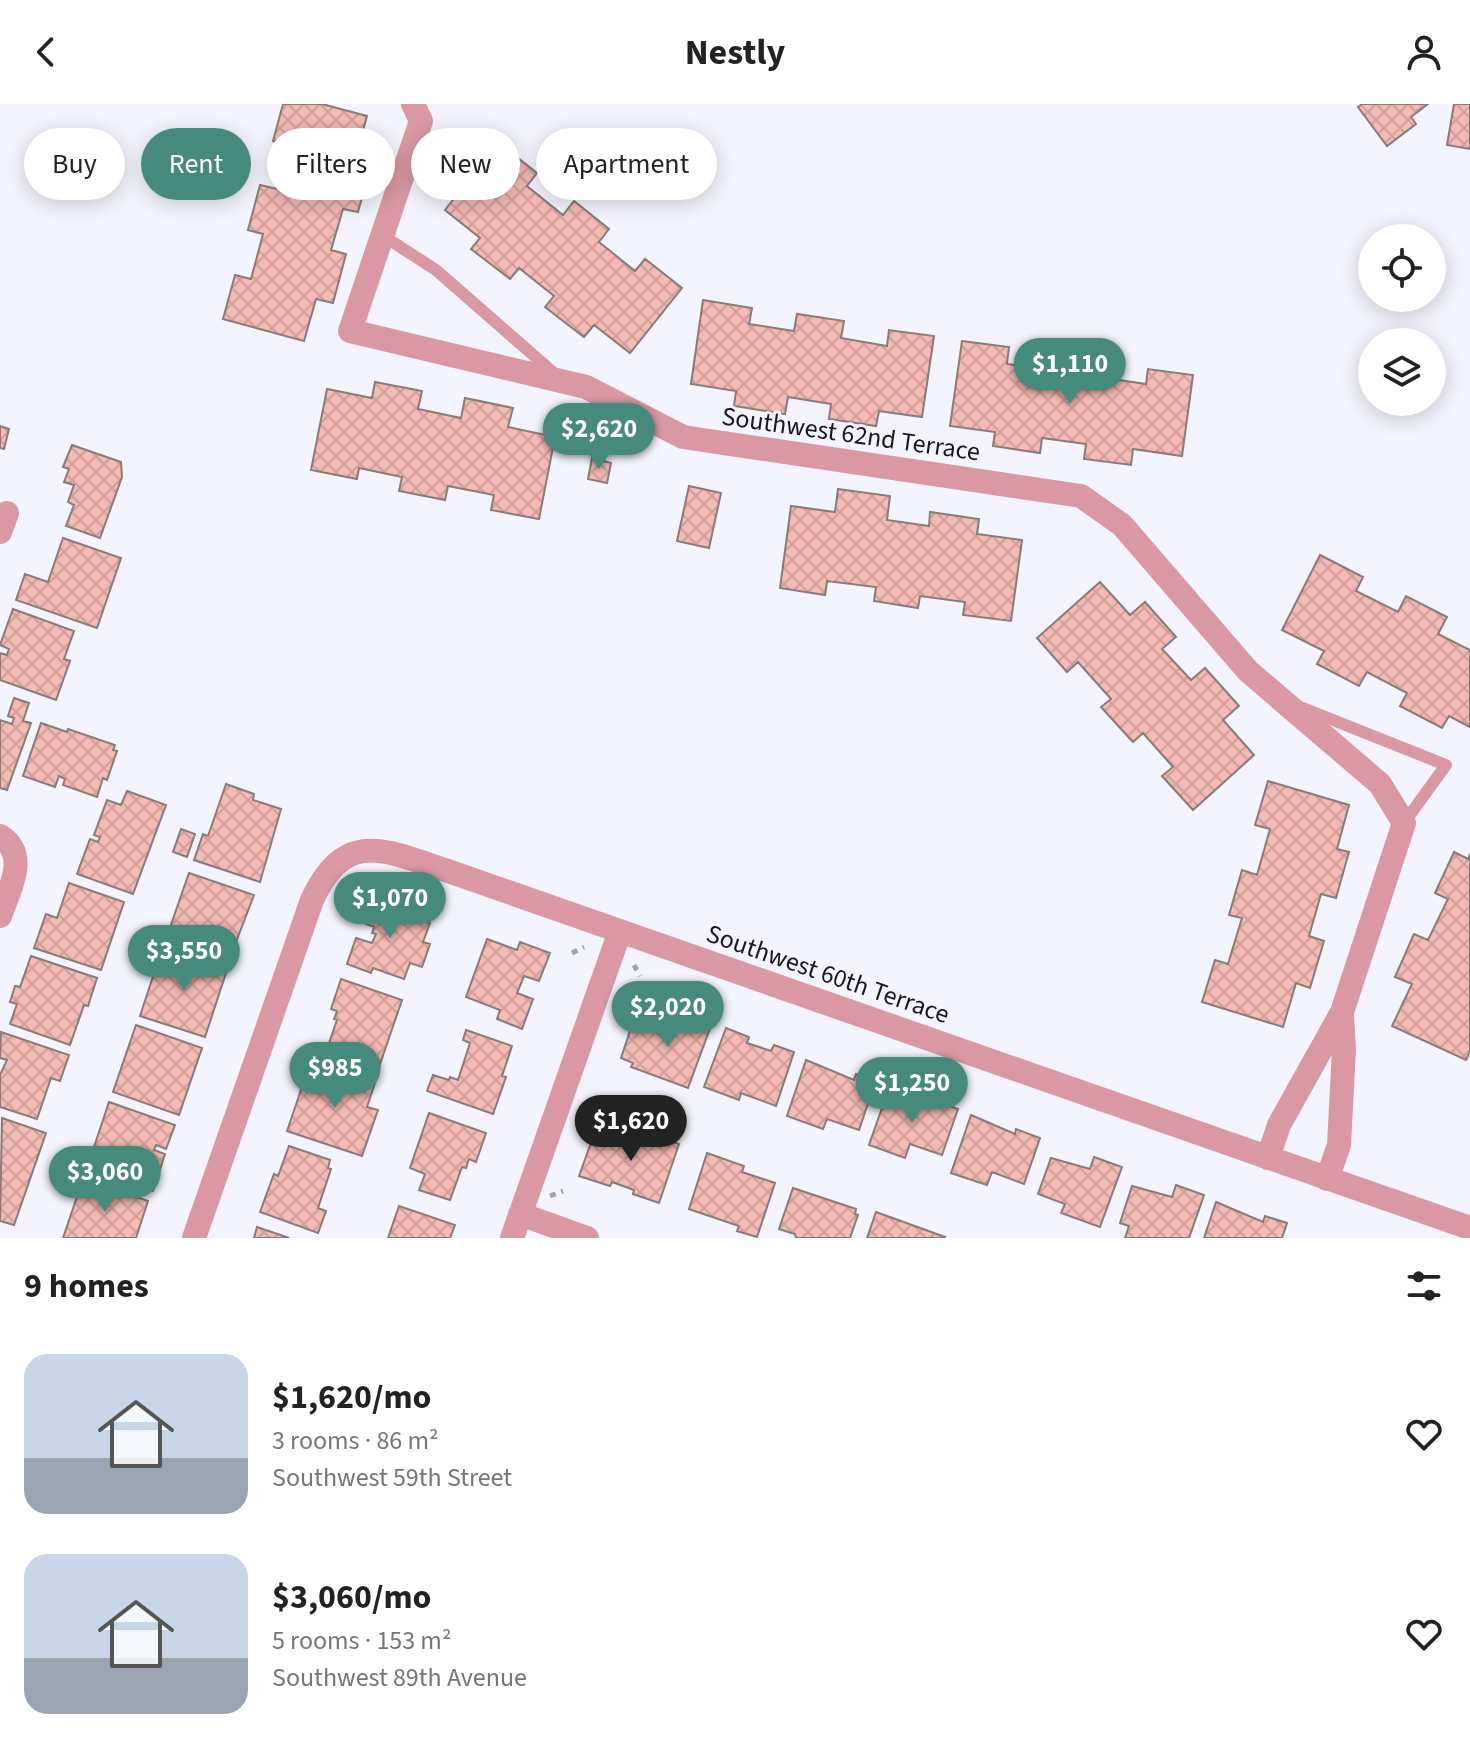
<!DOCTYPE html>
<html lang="en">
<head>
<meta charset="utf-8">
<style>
	body { margin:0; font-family:"Source Sans 3",sans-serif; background:#f2f2f2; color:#222; height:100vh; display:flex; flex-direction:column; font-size:30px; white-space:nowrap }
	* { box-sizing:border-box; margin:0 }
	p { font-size:26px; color:#767676 }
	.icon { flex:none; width:44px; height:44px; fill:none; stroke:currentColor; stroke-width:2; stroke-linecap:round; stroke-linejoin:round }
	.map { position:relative; height:1134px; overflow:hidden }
	.panel { display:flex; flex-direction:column; background:#fff; flex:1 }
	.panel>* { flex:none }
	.top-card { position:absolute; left:24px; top:24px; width:800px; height:72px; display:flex; gap:16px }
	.tools { position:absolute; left:1358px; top:120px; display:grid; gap:16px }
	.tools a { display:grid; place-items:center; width:88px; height:88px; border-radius:50%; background:#fff; box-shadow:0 4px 20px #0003; font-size:40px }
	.price { position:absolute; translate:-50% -68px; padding:0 18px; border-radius:28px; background:#468a7d; color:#fff; font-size:26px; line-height:52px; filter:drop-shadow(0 2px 4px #0008) }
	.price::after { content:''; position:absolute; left:50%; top:48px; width:24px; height:18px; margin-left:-12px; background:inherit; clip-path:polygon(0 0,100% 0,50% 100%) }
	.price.current { background:#222; color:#fff }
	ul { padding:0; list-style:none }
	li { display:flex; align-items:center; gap:24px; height:200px; padding:0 24px }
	li span { display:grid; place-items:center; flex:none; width:224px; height:160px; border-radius:24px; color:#555 }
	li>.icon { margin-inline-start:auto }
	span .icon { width:96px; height:96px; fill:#fffc; stroke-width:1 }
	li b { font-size:34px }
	h2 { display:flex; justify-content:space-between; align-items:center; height:96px; padding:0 24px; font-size:34px }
	.pill { padding:0 28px; border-radius:36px; background:#fff; box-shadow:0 4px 20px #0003; font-size:28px; line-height:72px }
	.pill.current { background:#468a7d; color:#fff }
	header { display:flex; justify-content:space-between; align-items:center; height:104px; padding:0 24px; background:#fff; font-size:36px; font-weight:700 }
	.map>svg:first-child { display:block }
</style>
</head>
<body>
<header><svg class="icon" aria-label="back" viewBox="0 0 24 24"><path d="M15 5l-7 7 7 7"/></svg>Nestly<svg class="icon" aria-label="person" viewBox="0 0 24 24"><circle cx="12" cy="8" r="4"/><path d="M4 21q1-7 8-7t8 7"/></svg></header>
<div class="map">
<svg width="1470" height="1134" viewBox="0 0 1470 1134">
	<defs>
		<pattern id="building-cross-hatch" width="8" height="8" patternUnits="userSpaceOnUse" patternTransform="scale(2)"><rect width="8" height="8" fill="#f5bab4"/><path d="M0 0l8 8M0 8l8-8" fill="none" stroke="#d19f9a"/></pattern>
	</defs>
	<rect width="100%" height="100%" fill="#f3f4fd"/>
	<path fill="url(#building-cross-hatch)" stroke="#887b7a" stroke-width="2" d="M283,0H322L367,12L355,56L371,61L358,108L343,105L331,146L346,150L333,199L316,195L304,237L223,215L235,171L251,175L263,130L248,126L260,81L277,85L289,41L273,37Z
		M1362,0H1428L1411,13L1416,20L1387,42L1358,3Z
		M1454,0H1470V45L1447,41Z
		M498,38L537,69L527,82L563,111L574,97L609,125L599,138L635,167L645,155L682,184L630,249L594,221L584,233L545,203L554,192L519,164L510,175L471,145L480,134L445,106Z
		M703,196L752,204L749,220L794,227L797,210L844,217L841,234L887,242L889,226L934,232L922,313L879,307L876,322L829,315L831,300L788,293L785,310L734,302L736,287L691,280Z
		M962,237L1009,243L1007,260L1053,266L1055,252L1101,258L1099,273L1146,280L1148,265L1193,271L1182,352L1133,345L1131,361L1084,355L1086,340L1042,334L1040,349L993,342L995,328L950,322Z
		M375,278L422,287L418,305L461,314L465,294L513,304L508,323L555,333L539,415L491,406L494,391L448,382L445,396L399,387L402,373L359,364L357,375L311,366L327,285L372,294Z
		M0,322L9,325L4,345L0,344Z
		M72,341L121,358L122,373L100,434L66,422L74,401L68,398L74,381L64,378L69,365L63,363Z
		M592,354L611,359L607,379L588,375Z
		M689,382L721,389L709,444L677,437Z
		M838,385L890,392L887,416L929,422L930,408L979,415L977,430L1022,436L1011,517L963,511L965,498L920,492L918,504L874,497L876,483L827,477L825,491L780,484L791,402L835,408Z
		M63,434L121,454L97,524L16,496L25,470L48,478Z
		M1320,451L1363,473L1356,487L1398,508L1406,492L1447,513L1438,530L1470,546V623L1449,612L1442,624L1400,602L1407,589L1367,568L1359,582L1317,560L1324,547L1282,526Z
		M1100,478L1130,511L1145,498L1176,533L1162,545L1191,576L1205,564L1239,602L1223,616L1254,651L1193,706L1162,672L1173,663L1143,629L1133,638L1101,603L1111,595L1078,558L1067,568L1037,534Z
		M13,505L74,527L64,555L70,557L56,596L0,576V549L7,551L9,545L0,541Z
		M14,594L29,599L23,617L31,619L7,686L0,684V616L12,620L14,614L8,612Z
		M41,619L67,628L68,625L115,641L113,646L117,647L107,676L103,674L97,693L63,681L65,675L59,672L55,683L23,672Z
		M1268,677L1349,701L1337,745L1349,748L1336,794L1321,790L1309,832L1324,837L1310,884L1296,879L1283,923L1202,898L1215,856L1228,860L1242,814L1229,811L1242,766L1257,771L1270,725L1255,721Z
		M226,680L254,690L253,696L281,705L260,778L194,756L203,730L208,732Z
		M127,687L166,701L133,790L77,770L90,735L98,738L100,733L94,731L107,696L121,701Z
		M181,725L195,730L187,753L173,748Z
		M1454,748L1468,755L1470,750V948L1466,956L1392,922L1412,880L1395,873L1414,830L1428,836L1448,795L1435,789Z
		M189,769L254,791L229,856L166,835Z
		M69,779L124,798L101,866L34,844L46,810L57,814Z
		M372,788L398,798L395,806L430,819L423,838L430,840L422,863L410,859L404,875L373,864L371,869L347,860L356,834L372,839L376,830L372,829L374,823L361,818Z
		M487,835L517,846L520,838L550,849L539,877L524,872L517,889L533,895L522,925L497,915L500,906L466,893Z
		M162,845L227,866L205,933L140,912Z
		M31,852L97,874L88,902L84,901L70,941L10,920L17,900L10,898L15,882L20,883Z
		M341,875L402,896L378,966L326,948L337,916L334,915L337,907L331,905Z
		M682,909L712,919L688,984L631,963L633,959L621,954L633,918L675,930Z
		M136,921L202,944L179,1011L113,988Z
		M726,924L749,933L747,939L771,947L774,941L794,948L776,1002L741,989L739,996L704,983Z
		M466,926L512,942L502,972L506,973L493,1010L427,987L433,971L449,976L450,973L458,976L470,939L463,936Z
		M1,928L69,951L60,977L51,974L37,1015L0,1003V971L7,956L0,954Z
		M806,956L854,976L856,970L876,976L859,1026L827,1015L823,1025L787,1012Z
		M316,959L375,979L367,1003L378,1006L362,1052L287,1027L304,977L309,979Z
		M889,984L935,1004L937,998L958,1005L942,1051L910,1040L905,1054L869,1041Z
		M109,998L175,1021L166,1045L156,1041L154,1046L165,1050L153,1087L87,1064Z
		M429,1009L486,1029L476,1058L469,1055L466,1064L462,1063L450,1096L419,1086L425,1070L410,1064Z
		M971,1011L1015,1030L1016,1025L1040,1034L1024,1080L992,1068L987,1081L951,1069Z
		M2,1014L46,1029L14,1121L0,1117Z
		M596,1025L639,1040L643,1028L679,1040L659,1099L633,1090L634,1086L612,1078L610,1082L579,1072Z
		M289,1042L330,1056L328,1064L331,1065L318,1104L326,1107L318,1129L260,1108L274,1070L278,1072Z
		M707,1049L744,1062L742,1068L775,1079L757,1133L737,1127L739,1122L689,1105Z
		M1094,1053L1122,1063L1100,1123L1061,1109L1065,1100L1038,1090L1051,1054L1090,1065Z
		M83,1075L148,1097L136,1134H63Z
		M1176,1081L1204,1091L1189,1134H1125L1129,1122L1120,1119L1132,1082L1172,1093Z
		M793,1084L856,1105L855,1110L858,1111L850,1134H796L795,1130L779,1125Z
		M1216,1098L1263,1118L1265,1112L1287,1119L1282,1134H1204Z
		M399,1102L455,1121L450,1134H388Z
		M876,1108L945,1133L944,1134H867Z
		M257,1123L289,1134H254Z"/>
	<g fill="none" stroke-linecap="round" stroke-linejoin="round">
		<path stroke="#a2a3aa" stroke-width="5" stroke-dasharray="6 6" stroke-linecap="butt" d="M572,849L584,843
			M634,861L640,872
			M550,1092L563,1087"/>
		<path stroke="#d998a3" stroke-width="12" d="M382,131L436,166L555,270
			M1303,604L1446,661L1404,719"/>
		<path stroke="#d998a3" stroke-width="24" d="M413,0L421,17L350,227L586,283L683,333L1081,392L1122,421L1248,567L1380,680L1404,719L1342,908L1279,1021L1268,1054
			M0,428L7,409
			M0,732C30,751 9,786 0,812
			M1327,1075L1339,1041L1344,945L1342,911
			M520,1110L587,1134
			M194,1134L312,796C346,723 386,747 448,767L1470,1124
			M512,1134L620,827"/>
	</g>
	<g text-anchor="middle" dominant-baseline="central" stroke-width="6" stroke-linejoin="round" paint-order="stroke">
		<g font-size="26" fill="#18181c" stroke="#f3f4fd">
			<text transform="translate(851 330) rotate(8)">Southwest 62nd Terrace</text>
			<text transform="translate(828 870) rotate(19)">Southwest 60th Terrace</text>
		</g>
	</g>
</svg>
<div class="tools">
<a><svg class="icon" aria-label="locate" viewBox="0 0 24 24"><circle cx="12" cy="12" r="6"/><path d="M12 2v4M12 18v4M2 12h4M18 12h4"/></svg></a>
<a><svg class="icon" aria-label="layers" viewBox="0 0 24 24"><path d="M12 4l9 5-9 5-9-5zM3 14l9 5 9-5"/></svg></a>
</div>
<b class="price" style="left:1070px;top:302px">$1,110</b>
<b class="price" style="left:599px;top:367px">$2,620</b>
<b class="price" style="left:390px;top:836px">$1,070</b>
<b class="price" style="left:184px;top:889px">$3,550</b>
<b class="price" style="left:668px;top:945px">$2,020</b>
<b class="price" style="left:335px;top:1006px">$985</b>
<b class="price" style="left:912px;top:1021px">$1,250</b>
<b class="price current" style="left:631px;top:1059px">$1,620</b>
<b class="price" style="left:105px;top:1110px">$3,060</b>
<div class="top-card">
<a class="pill">Buy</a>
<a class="pill current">Rent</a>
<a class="pill">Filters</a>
<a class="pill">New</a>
<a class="pill">Apartment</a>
</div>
</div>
<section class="panel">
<h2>9 homes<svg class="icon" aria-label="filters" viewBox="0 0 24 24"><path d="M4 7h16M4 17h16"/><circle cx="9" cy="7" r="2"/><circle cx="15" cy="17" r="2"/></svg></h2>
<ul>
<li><span style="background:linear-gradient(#c9d6e8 65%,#9aa5b1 0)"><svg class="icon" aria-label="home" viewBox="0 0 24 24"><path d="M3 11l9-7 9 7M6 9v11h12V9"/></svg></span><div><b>$1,620/mo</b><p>3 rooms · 86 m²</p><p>Southwest 59th Street</p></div><svg class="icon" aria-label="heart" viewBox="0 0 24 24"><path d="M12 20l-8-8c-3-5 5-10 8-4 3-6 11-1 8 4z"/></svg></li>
<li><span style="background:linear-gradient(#c9d6e8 65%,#9aa5b1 0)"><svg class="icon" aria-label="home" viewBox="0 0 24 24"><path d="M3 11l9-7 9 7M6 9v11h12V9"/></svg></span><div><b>$3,060/mo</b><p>5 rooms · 153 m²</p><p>Southwest 89th Avenue</p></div><svg class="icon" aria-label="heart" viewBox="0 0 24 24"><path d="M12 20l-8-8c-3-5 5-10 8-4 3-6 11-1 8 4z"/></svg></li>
</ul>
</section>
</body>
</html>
